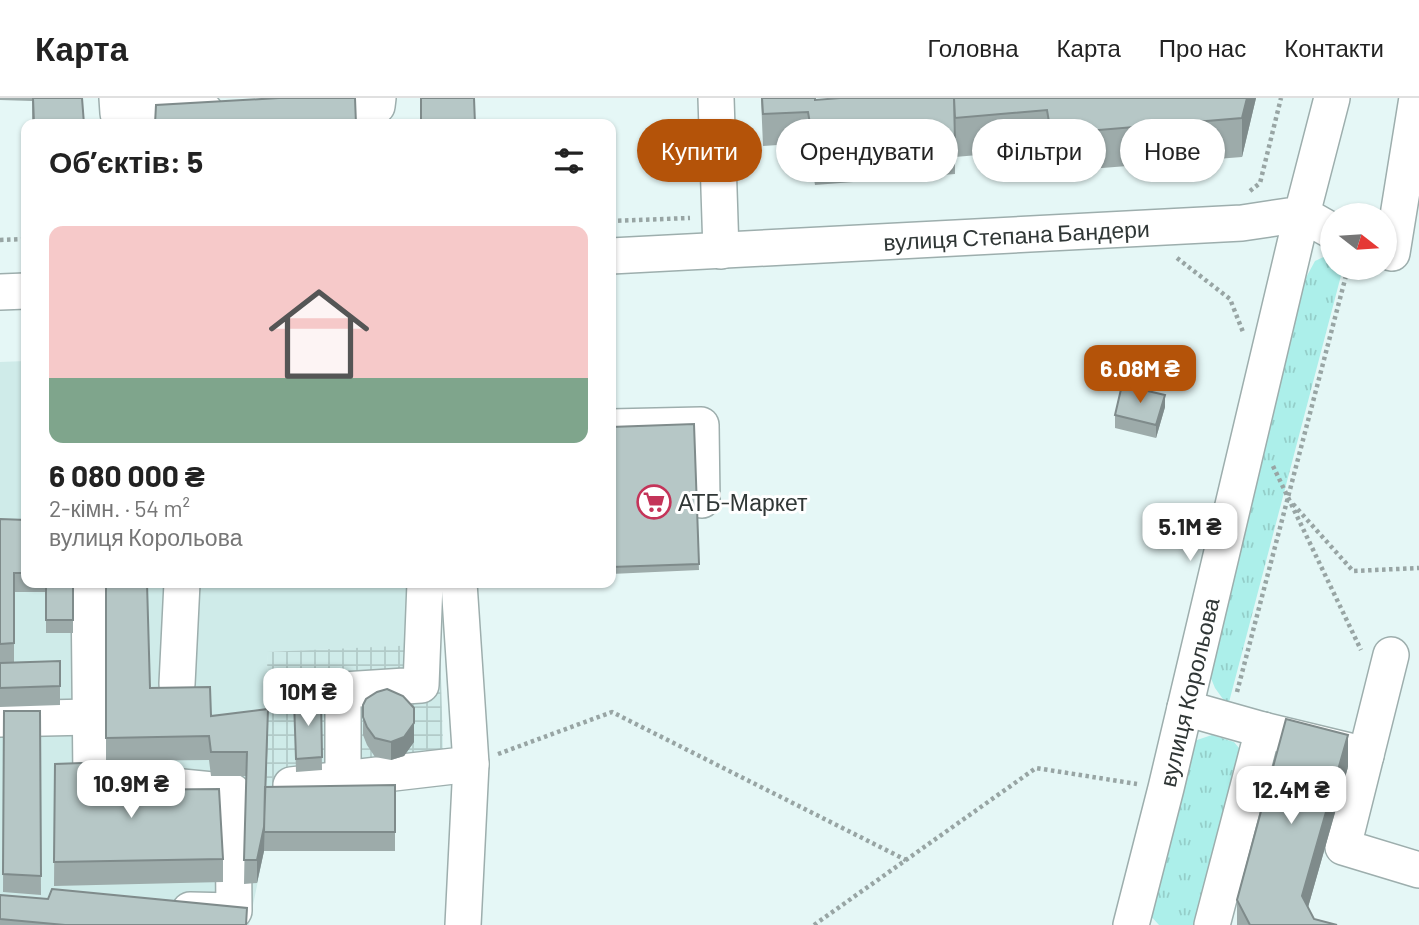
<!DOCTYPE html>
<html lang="uk">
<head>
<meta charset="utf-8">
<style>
	body { margin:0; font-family:Barlow,sans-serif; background:#f2f2f2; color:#222; height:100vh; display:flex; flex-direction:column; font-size:26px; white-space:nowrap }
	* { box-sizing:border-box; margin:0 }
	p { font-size:23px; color:#767676 }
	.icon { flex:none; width:38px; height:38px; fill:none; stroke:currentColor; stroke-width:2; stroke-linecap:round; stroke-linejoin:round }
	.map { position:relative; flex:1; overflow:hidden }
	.sheet { position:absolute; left:21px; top:21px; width:595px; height:469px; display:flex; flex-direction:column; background:#fff; border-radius:14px; box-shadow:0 2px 5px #0004 }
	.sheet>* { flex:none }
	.hud { position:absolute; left:637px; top:21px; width:665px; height:63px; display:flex; gap:14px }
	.needle { width:46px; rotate:107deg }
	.buttons { position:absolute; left:1320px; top:105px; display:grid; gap:14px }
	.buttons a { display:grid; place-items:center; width:77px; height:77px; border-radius:50%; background:#fff; box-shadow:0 2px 5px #0004; font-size:35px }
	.price { position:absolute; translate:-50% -60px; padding:0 16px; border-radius:14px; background:#fff; color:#222; font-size:23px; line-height:46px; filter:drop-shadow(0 2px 4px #0008) }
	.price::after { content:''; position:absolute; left:50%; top:42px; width:21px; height:16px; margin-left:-10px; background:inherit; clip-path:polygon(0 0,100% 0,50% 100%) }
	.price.active { background:#b45309; color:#fff }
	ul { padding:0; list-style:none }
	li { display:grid; align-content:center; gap:14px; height:371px; padding:0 28px }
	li+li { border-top:2px solid #e0e0e0 }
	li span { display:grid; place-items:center; height:217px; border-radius:14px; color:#555 }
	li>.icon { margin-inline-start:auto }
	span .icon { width:126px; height:126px; fill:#fffc; stroke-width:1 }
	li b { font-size:30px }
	h2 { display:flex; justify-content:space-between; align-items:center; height:84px; padding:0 28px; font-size:30px }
	.pill { padding:0 24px; border-radius:32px; background:#fff; box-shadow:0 2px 5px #0004; font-size:24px; line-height:63px }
	.pill.active { background:#b45309; color:#fff }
	header { display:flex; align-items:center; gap:42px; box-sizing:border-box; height:98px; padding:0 35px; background:#fff; border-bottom:2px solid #e0e0e0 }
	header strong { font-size:33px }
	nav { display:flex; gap:38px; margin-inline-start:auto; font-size:24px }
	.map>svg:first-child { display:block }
</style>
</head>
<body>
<header>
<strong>Карта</strong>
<nav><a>Головна</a><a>Карта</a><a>Про нас</a><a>Контакти</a></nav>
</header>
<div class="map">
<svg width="1419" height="827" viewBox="0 0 1419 827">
	<defs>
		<pattern id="industrial-grid" width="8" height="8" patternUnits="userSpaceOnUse" patternTransform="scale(1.75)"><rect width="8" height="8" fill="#cfebe9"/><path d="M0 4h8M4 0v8" fill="none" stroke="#b2cac8"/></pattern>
		<pattern id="grass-tufts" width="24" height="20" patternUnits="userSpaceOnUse" patternTransform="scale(1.75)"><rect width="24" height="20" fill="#acefea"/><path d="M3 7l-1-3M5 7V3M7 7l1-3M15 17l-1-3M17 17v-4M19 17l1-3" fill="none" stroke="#94cec9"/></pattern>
	</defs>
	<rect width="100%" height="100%" fill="#e5f7f6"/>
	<path fill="#cfebe9" d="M26,263V485H415L414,548L267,554L268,640L264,753L249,827H0V264Z"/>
	<path fill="url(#industrial-grid)" d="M440,546L444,683L395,693V753H264L268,641L267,554Z"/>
	<path fill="url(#grass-tufts)" d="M1332,155V170H1343L1228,608L1215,590L1208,573L1302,187L1315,163Z
		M1212,637L1234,644L1244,656L1201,827H1159L1147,814L1188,645Z"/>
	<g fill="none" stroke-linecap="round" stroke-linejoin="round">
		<defs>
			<g id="minor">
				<path d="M117,0L118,15L205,13"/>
				<path d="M716,0L721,153"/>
				<path d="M310,10L377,8L378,0"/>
				<path d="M1392,155L1417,0"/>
				<path id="s1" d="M611,158L1242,125L1302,116L1332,0"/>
				<path d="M0,194L26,193"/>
				<path d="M611,329L701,327L702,402"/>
				<path d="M89,485L91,680L233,694L234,813L190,812"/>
				<path d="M177,586L182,485"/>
				<path d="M1185,610L1263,632L1366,657L1343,749L1419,772"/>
				<path d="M0,621L90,619"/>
				<path d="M1366,657L1391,557"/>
				<path d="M343,681V592L421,587L425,485"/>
				<path d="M291,687L471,666L459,485"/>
				<path d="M463,827L471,666"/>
				<path id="s2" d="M1131,827L1166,690L1302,116L1332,133"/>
				<path d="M1212,827L1263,632"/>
			</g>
		</defs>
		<use href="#minor" stroke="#9daead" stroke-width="38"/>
		<path stroke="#98a5a4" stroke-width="4.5" stroke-dasharray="3.5 3.5" stroke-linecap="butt" d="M1250,93L1260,85L1281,0
			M611,123L690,120
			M0,142L26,141
			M1177,160L1230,201L1243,234
			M1273,368L1361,552
			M1293,406L1353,473L1419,470
			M1237,594L1348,170
			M498,656L612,614L906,762
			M814,827L1036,670L1137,686"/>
		<use href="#minor" stroke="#fff" stroke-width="35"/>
	</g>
	<path fill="#9dabaa" d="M0,0H82L84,26H32V3L0,2Z
		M761,0H815V2L1256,0L1242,59L1051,74L1047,51L955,59V76L815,87L808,45L763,48Z
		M1165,309L1156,340L1115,330V317Z
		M694,326L699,472L611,476V329Z
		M0,421L26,422V485H73V535H46V494H14V564H0Z
		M106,485L150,590L211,618L268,635L266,689L395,687V753H264L257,785L244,786L246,678H211L209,662L106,663Z
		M60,563V607L0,609V565Z
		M321,600L322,672L296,674L294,602Z
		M363,607L414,644L404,658L391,662L375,659L367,647L363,637Z
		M4,613H40L41,797L3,794Z
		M55,666L110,692L223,761V784L54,788Z
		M1348,669L1308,809L1314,821L1337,827H1237V802Z
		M0,797L247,827H0Z"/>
	<path fill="#7f8b8b" d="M1247,0H1256L1242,59V20Z
		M1165,297V309L1156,340V327Z
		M268,611L264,753L257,785V762Z
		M414,625V644L404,658L391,662V644Z
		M1348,637V669L1303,827L1302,798Z"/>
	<path fill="#b6c7c6" stroke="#7f8b8b" stroke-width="2" d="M33,0H82L84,26H34Z
		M279,0H355L356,26H155L156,7Z
		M421,0H474L475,26H357L421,25Z
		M762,0H815V2L840,0H954L955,44L815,55L808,14L763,16Z
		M954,0H1247L1242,20L1051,36L1047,12L955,20Z
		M1122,287L1165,297L1156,327L1115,317Z
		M694,326L699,466L611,469V329Z
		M0,421L26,422V475H14V545L0,546Z
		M46,485H73V522H46Z
		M106,485H147L150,590L210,589L211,618L268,611L264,729L257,762H244L247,654H211L209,638L106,640Z
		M60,563V588L0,590V565Z
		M387,591L403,598L414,610V625L404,639L391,644L375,640L367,629L363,619V607L366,601L377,594Z
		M321,600L322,659L296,661L294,602Z
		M4,613H40L41,778L3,776Z
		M1286,621L1348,637L1302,798L1314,821L1337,827H1250L1237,802Z
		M109,664L110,692L219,691L223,761L54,764L55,666Z
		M395,687V734H264L265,689Z
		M52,791L247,810L246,827H65L0,821V797L48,801Z"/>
	<defs>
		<symbol id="supermarket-ring" viewBox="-11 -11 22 22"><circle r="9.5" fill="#fff" stroke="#c43459" stroke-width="1.5"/><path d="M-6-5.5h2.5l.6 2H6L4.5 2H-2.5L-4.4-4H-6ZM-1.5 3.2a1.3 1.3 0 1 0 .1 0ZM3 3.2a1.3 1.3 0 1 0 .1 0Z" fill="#c43459"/></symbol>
	</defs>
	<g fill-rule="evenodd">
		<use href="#supermarket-ring" x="635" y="385" width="38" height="38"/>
	</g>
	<g text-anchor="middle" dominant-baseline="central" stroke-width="6" stroke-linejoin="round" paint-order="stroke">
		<g font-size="23" fill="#303736" stroke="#fff">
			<text stroke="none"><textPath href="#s1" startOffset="406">вулиця Степана Бандери</textPath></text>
			<text stroke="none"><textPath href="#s2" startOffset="240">вулиця Корольова</textPath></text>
		</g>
		<g font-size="23" fill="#303736" stroke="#fff" text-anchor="start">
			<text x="678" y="404">АТБ-Маркет</text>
		</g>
	</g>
</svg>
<div class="buttons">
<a><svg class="needle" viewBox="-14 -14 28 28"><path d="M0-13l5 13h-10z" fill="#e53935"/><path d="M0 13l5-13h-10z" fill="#767676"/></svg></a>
</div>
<b class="price active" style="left:1140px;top:307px">6.08M ₴</b>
<b class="price" style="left:1190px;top:465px">5.1M ₴</b>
<b class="price" style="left:308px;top:630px">10M ₴</b>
<b class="price" style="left:131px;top:722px">10.9M ₴</b>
<b class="price" style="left:1291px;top:728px">12.4M ₴</b>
<div class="hud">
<a class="pill active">Купити</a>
<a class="pill">Орендувати</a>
<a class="pill">Фільтри</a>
<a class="pill">Нове</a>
</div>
<section class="sheet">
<h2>Об’єктів: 5<svg class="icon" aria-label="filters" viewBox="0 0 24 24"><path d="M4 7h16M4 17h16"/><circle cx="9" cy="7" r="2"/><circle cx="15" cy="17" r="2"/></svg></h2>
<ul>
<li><span style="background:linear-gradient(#f6c9c9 70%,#7fa58c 0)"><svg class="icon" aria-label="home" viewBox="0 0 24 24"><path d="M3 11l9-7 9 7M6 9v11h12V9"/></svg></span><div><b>6 080 000 ₴</b><p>2-кімн. · 54 m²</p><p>вулиця Корольова</p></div></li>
</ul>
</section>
</div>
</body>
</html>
